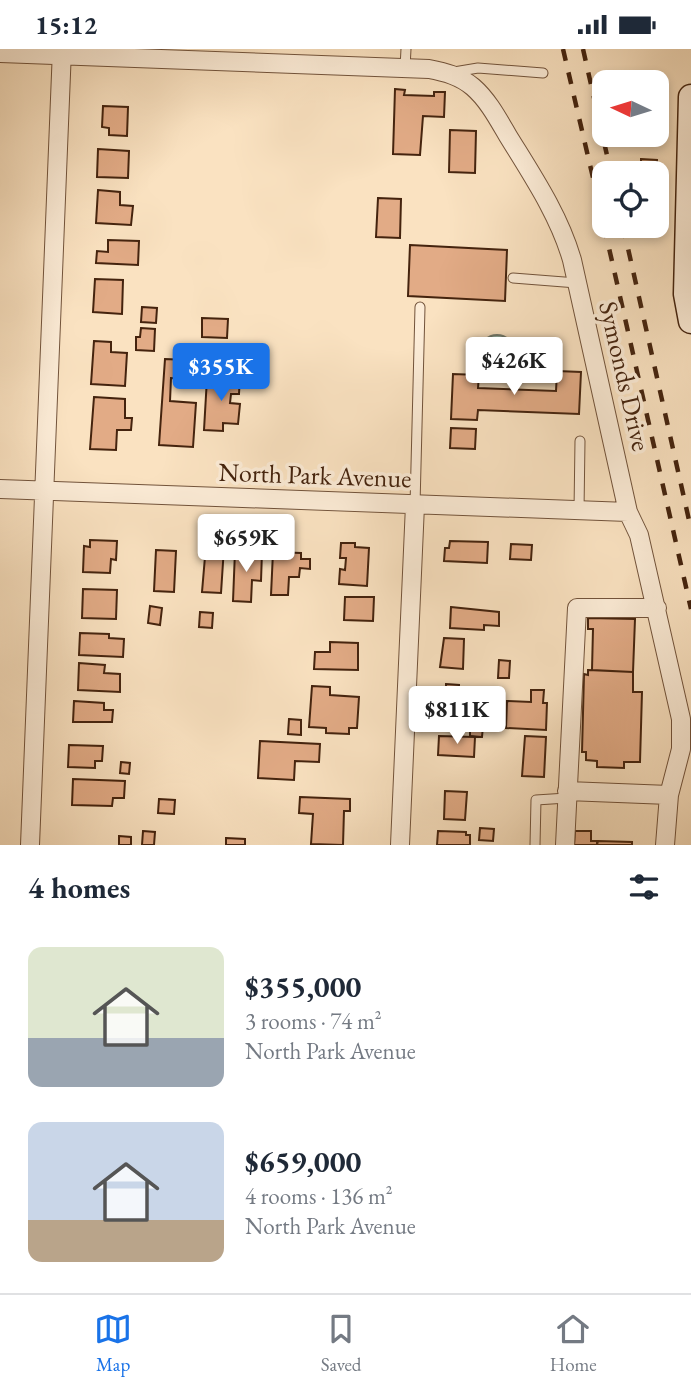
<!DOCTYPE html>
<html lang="en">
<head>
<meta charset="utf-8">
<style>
	body { margin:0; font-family:"EB Garamond",serif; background:#f2f2f3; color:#1f2937; height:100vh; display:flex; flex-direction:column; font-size:26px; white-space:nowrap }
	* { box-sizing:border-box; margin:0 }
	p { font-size:23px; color:#747a83 }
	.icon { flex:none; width:38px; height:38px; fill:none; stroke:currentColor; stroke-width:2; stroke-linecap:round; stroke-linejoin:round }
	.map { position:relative; height:796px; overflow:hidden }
	.sheet { display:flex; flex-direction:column; background:#fff; flex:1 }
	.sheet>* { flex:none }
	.needle { width:46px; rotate:274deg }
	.controls { position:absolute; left:592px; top:21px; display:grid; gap:14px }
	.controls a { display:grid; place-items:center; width:77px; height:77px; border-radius:14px; background:#fff; box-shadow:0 4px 10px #0003; font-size:35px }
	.price { position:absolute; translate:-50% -60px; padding:0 16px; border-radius:7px; background:#fff; color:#222; font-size:23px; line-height:46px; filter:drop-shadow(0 2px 4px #0008) }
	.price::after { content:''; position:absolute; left:50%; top:42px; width:21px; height:16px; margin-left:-10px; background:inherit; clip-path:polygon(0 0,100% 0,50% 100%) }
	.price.current { background:#1a73e8; color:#fff }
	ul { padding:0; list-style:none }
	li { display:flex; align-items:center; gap:21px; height:175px; padding:0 28px }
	li span { display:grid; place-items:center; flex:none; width:196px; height:140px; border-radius:14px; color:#555 }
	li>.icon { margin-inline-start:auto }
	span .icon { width:84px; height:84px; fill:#fffc; stroke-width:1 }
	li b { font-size:30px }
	h2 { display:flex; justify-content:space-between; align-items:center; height:84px; padding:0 28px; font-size:30px }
	.status { display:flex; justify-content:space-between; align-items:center; height:49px; padding:0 35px; background:#fff; direction:ltr }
	.status svg { height:19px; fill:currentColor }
	.tab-bar { display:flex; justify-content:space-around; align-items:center; height:98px; border-top:2px solid #e0e1e3; background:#fff; font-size:19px; color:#747a83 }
	.tab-bar a { display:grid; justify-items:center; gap:4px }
	.tab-bar .current { color:#1a73e8 }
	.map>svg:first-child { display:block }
</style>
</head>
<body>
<div class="status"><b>15:12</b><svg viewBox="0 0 49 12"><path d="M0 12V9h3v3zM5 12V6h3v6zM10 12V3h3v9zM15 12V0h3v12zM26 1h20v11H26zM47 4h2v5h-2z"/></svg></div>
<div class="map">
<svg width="691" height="796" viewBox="0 0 691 796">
	<rect width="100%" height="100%" fill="#fae2c1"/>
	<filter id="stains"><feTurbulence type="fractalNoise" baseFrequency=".00286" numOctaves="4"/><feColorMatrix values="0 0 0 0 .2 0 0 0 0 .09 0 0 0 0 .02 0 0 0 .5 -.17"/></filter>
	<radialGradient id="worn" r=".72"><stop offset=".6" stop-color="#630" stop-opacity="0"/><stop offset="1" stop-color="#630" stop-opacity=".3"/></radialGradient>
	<path fill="#9ebeb1" stroke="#7a8070" stroke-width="2" d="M480 303a17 17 0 1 1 34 0a17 17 0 1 1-34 0Z"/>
	<path fill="#e2ab86" stroke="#44230e" stroke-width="2" d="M631,22H646V33H631Z
		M395,40L405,41L404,46L434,47V43H445L444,68L423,67L420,106L393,105Z
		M103,57L128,58L127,87L109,86V79L102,78Z
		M450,81L476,82L475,124L449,123Z
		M98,100L129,102L128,129L97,128Z
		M641,110L657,111V125L641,124Z
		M98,141L120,143V156L133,157L131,176L96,174Z
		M378,149L401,150L400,189L376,188Z
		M108,191L139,192L138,216L96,214L97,202L108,203Z
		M410,196L507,201L505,252L408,247Z
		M95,230L123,231L122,265L93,263Z
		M142,258L157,259L156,274L141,273Z
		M202,269L228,270L227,289L202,288Z
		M141,279L155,280L154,302L136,301V288H140Z
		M94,292L111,293V303L127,304L125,337L91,335Z
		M165,310L187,311L186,330L171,329L170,352L196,354L193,398L159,396Z
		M557,322L581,323L579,365L478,361L477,371L451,370L453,325L479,326L478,339L556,342Z
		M229,325L240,326L239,345H231L230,354L240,355L238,375L223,374V382L204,381L207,329L228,330Z
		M94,348L125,350V369H132L131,381H117L116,401L90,400Z
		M451,379L476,380L475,400L450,399Z
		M90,491L117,492L116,511L111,510L110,524L83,523L84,497L90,498Z
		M450,492L488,493L487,514L444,512L445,499H449Z
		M341,494H355V498L369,499L367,537L339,535L340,520L345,521L346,509H340Z
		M511,495L532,496L531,511L510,510Z
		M206,496L224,498L221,544L202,543Z
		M156,501L176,502L174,543L154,542Z
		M235,502L262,503L261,532L252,531L251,553L233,552Z
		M273,503L301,504V510H310V520L300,519L299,528H289L288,546H271Z
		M83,540L117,541L116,570L82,569Z
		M345,548H374L373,572L344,571Z
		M150,557L162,559L160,576L148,574Z
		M451,558L499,563V577L484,576V581L450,579Z
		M200,563L213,564L212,579L199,578Z
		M588,569L635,570L633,623L592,621L593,580H588Z
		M80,584L109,585V589L124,590L123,608L79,606Z
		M444,589L464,590L463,620L440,618Z
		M330,593L358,594V621L314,620L315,603H330Z
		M499,611L510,612L509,629H498Z
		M79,614L105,616L104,624L120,625V643L78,641Z
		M588,621L633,623V643H642L640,713H624V719L597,718V712L586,711V703H582L584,625L588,626Z
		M446,635L459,636L458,664H437L438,646H446Z
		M312,637L330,638V646L359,648L357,679H349V685L326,684V679L309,678Z
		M531,641H544L543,654H547L546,681L506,679L507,652L531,653Z
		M74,652L104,654V661H113L112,673H73Z
		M467,661H481L480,673H466Z
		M289,670L301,671V686L288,685Z
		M470,676L483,677L482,688L470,687Z
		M439,687L475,688L474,708L438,706Z
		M525,687L546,688L544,728L522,727Z
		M260,692L320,695L319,713L295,712L294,731L258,729Z
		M69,696L103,697L102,712H95V719L68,718Z
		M121,713L130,714L129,725L120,724Z
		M73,730L125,732L124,749H113L112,757L72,756Z
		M445,742L467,743L465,771L444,770Z
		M300,748L350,750V762H344L343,796L311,795L313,765L299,764Z
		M159,750L175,751L174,765L158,764Z
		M480,779L494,780L493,792L479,791Z
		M143,782L155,783L154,796H142Z
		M438,782L466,783V786H470V796H437Z
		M575,782H591V792H597V796H574Z
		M119,787L131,788V796H119Z
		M226,789L245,790V796H226Z
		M598,792L632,793V796H597Z"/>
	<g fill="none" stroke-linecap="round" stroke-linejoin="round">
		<defs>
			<path id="service" d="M405,19L406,0
				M454,23L478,19L543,24
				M513,229L577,234
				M415,456L420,258
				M579,461L580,392
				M535,796L536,751L567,749"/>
			<path id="minor" d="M0,4L429,20C445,23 460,27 473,38C488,51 498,70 508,87C532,126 559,166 572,211L628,463L639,486L681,670V700L669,746L665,796
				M0,440L628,463
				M567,742L669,746
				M30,796L62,0
				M400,796L415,456
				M565,796L577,559H657"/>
			<path id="secondary" d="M691,48L686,245L691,272"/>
		</defs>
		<use href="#service" stroke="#72533b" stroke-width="11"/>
		<use href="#minor" stroke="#72533b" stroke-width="20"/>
		<use href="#secondary" stroke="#44230e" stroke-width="27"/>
		<use href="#service" stroke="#fcecd7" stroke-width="9"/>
		<use href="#minor" stroke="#fcecd7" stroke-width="18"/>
		<use href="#secondary" stroke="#fcecd7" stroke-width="24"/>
		<path stroke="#44230e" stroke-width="4.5" stroke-dasharray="12 12" stroke-linecap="butt" d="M563,0L604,176
			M583,0L611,124
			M604,177L691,560
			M623,177L691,480"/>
	</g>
	<g text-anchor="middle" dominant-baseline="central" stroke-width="7" stroke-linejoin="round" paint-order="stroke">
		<g font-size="26" fill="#44230e" stroke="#fcecd7">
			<text transform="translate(625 327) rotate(77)">Symonds Drive</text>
			<text transform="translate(315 426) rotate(2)">North Park Avenue</text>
		</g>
	</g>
	<rect width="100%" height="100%" filter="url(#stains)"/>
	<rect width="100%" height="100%" fill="url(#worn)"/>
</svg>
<div class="controls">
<a><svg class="needle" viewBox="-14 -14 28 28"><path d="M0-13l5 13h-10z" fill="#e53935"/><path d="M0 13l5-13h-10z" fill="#747a83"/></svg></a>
<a><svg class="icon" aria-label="locate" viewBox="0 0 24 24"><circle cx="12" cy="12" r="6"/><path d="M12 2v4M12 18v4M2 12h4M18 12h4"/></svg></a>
</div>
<b class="price" style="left:514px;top:348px">$426K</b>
<b class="price current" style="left:221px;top:354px">$355K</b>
<b class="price" style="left:246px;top:525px">$659K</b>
<b class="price" style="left:457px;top:697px">$811K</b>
</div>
<section class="sheet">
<h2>4 homes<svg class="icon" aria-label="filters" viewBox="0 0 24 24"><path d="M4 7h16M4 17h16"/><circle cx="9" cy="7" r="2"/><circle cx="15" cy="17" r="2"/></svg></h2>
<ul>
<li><span style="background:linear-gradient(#dfe7d0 65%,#9aa5b1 0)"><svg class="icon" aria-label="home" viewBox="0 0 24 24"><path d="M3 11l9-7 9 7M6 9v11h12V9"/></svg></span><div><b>$355,000</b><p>3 rooms · 74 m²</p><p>North Park Avenue</p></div></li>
<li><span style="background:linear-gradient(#c9d6e8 70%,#b9a48a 0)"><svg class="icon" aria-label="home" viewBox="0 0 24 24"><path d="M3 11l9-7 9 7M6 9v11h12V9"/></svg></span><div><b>$659,000</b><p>4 rooms · 136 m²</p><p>North Park Avenue</p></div></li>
</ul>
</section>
<nav class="tab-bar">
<a class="current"><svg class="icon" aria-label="map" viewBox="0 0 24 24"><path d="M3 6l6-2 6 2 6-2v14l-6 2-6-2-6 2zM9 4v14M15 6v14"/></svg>Map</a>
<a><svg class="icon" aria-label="saved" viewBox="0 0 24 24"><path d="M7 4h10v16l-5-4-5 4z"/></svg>Saved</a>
<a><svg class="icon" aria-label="home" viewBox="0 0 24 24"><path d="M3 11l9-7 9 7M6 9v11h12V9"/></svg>Home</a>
</nav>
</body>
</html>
